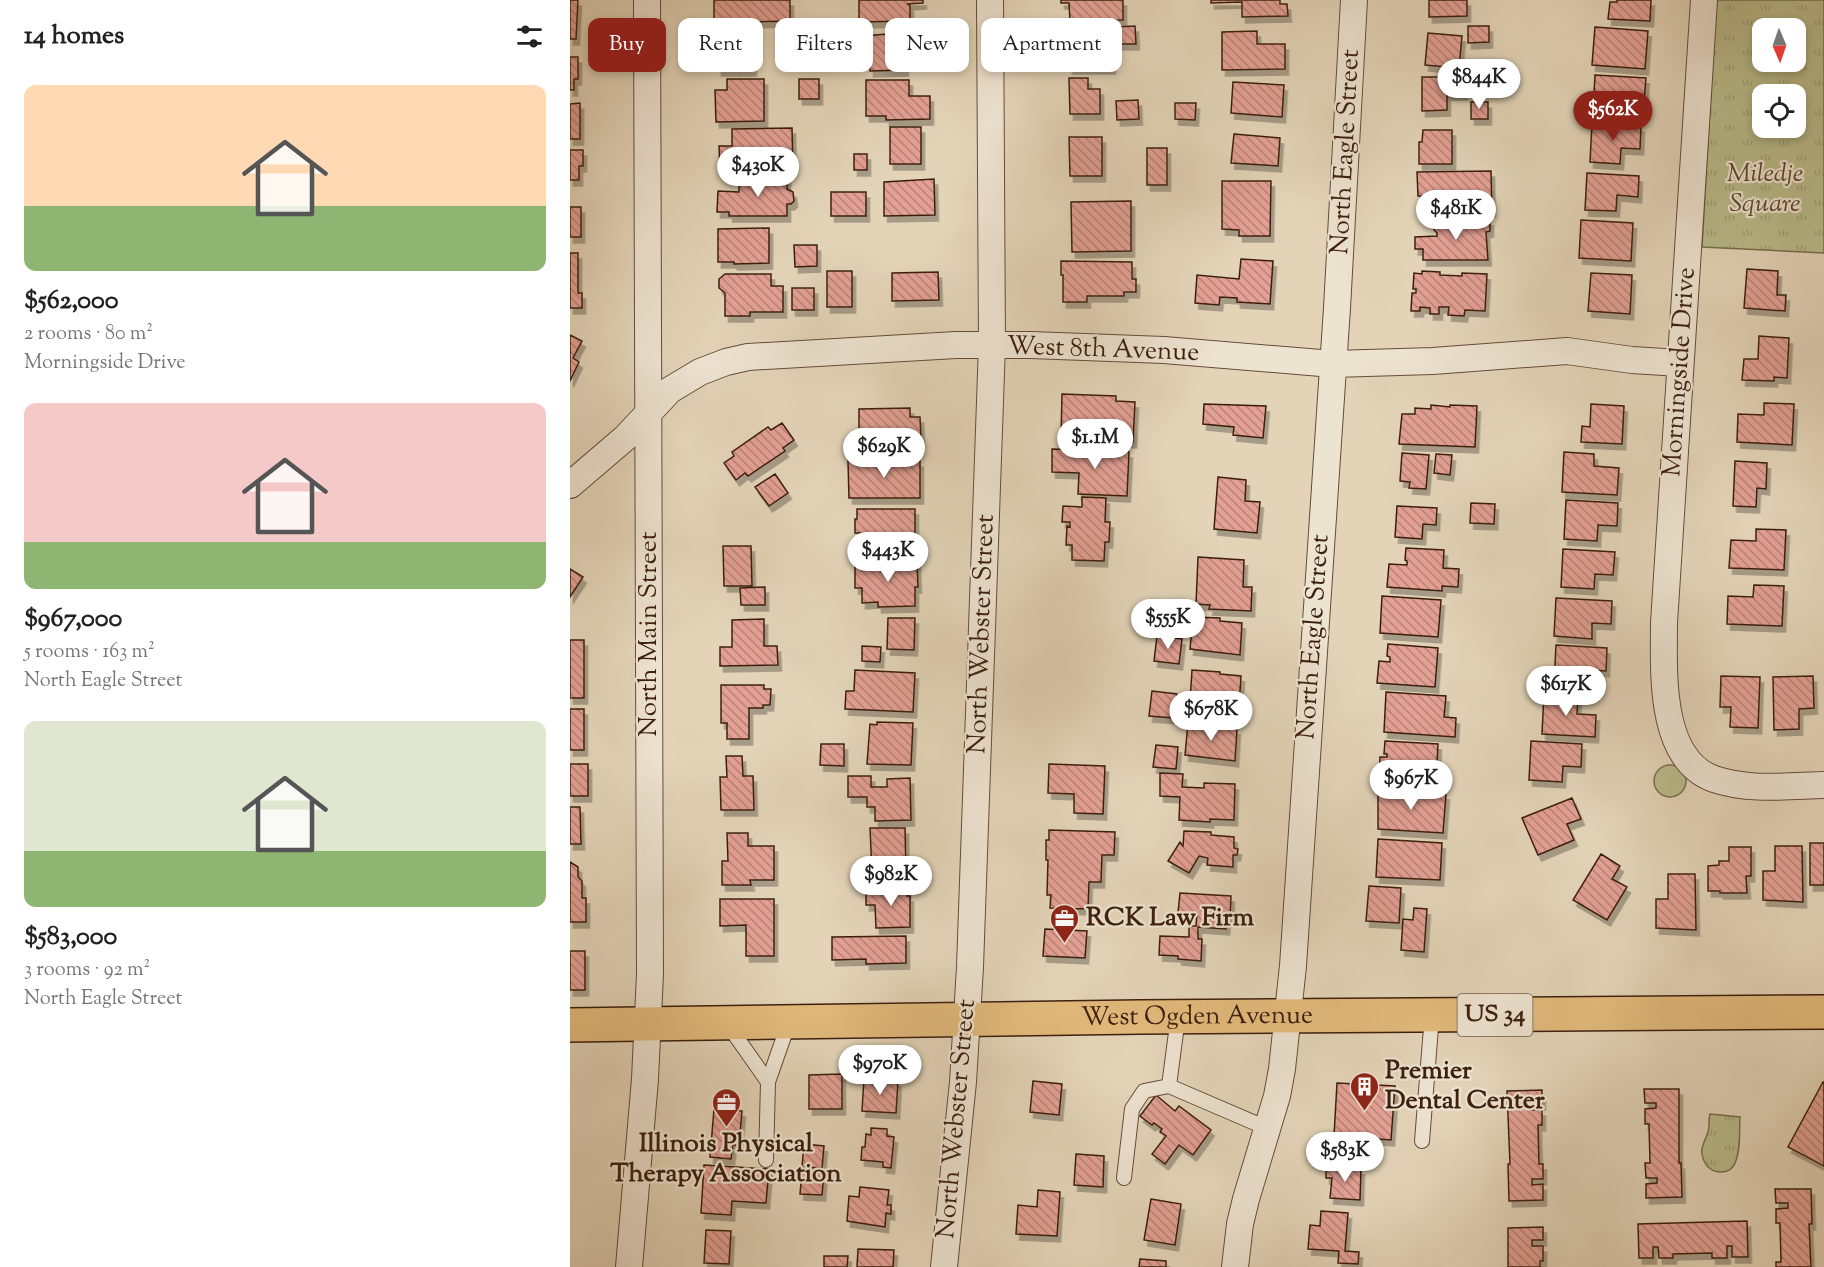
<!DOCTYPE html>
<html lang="en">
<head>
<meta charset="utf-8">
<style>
	body { margin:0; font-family:"Sorts Mill Goudy",serif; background:#f2f2f2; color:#222; height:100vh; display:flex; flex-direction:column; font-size:22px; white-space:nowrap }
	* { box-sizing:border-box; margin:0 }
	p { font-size:20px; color:#767676 }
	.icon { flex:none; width:33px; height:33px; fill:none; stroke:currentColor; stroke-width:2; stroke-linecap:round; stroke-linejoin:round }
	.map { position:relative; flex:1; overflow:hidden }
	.panel { display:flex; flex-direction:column; background:#fff; width:570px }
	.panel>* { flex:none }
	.guide { position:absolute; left:18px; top:18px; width:570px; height:54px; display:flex; gap:12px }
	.needle { width:39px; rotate:178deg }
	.tools { position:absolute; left:1182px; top:18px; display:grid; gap:12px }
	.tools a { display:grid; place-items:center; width:54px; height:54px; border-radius:12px; background:#fff; box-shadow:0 3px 9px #0003; font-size:30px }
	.price { position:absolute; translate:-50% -51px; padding:0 14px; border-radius:21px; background:#fff; color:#222; font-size:20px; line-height:39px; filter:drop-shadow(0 2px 3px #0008) }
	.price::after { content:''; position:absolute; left:50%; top:36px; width:18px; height:14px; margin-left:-9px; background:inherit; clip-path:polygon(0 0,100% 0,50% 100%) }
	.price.active { background:#8f2418; color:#fff }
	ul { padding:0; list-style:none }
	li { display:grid; align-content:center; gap:12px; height:318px; padding:0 24px }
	li span { display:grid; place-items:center; height:186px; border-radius:12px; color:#555 }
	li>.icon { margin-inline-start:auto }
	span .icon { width:108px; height:108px; fill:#fffc; stroke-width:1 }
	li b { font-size:26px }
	h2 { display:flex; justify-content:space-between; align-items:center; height:72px; padding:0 24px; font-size:26px }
	.chip { padding:0 21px; border-radius:12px; background:#fff; box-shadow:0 3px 9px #0003; font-size:21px; line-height:54px }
	.chip.active { background:#8f2418; color:#fff }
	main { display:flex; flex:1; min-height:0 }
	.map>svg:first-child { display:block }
</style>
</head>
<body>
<main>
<section class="panel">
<h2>14 homes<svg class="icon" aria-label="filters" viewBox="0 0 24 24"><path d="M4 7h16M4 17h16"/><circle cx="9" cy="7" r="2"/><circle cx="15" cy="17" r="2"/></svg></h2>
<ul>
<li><span style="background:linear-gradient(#ffd9b3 65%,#8fb573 0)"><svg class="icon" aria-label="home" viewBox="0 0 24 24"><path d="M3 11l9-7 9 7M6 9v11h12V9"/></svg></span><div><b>$562,000</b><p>2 rooms · 80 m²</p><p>Morningside Drive</p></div></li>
<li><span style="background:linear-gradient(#f6c9c9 75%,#8fb573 0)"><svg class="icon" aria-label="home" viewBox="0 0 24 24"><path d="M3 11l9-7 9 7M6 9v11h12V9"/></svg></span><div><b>$967,000</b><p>5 rooms · 163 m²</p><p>North Eagle Street</p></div></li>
<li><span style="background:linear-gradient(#dfe7d0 70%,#8fb573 0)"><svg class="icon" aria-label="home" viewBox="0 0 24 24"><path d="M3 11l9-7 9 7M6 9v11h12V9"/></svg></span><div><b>$583,000</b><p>3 rooms · 92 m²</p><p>North Eagle Street</p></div></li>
</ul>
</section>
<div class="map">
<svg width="1254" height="1267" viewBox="0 0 1254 1267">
	<defs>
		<pattern id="park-tufts" width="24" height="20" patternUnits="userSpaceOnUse" patternTransform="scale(1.5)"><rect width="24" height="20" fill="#b9bb8b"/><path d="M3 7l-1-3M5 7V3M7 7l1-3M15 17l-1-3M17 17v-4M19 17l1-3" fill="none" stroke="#a0a077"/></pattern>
		<pattern id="building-back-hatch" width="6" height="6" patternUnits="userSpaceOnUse" patternTransform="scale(1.5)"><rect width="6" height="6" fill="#e3a094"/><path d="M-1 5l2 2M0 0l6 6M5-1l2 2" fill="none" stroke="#b98277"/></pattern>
		<filter id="shadow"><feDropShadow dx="3.5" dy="6" stdDeviation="0" flood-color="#0004"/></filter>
	</defs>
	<rect width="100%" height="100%" fill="#e3d4b8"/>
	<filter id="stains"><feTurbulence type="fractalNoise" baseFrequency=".00333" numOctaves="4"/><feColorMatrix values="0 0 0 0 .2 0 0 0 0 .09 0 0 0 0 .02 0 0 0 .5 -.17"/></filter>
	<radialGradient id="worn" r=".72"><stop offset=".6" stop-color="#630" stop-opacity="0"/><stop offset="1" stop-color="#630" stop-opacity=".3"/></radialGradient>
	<path fill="#b9bb8b" stroke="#7a6d4c" stroke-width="1.5" d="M1084 781a16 16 0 1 1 32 0a16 16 0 1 1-32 0Z"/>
	<path fill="url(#park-tufts)" stroke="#7a6d4c" stroke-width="1.5" fill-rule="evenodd" d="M1146,0H1254V253L1132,247ZM1192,28H1226V62H1192ZM1192,94H1226V128H1192Z
		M1140,1114L1170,1117C1169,1131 1171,1150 1165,1163C1160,1176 1141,1174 1135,1163C1128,1150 1134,1144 1138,1132C1140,1126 1138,1120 1140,1114Z"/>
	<path fill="url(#building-back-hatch)" stroke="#3c1f0e" stroke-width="1.5" filter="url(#shadow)" d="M0,0H8L6,39H0Z
		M144,0H220V21L144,23Z
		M289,0H353V3L337,4L340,5V21L289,22Z
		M491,0H553V20L500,21L499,3H491Z
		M641,0H710V4H717L718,16L672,17V2L641,3Z
		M859,0H897V16L859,17Z
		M1047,0H1081L1080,21L1038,19L1040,2H1047Z
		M565,26L566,44H544V27Z
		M898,26H919V42L898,43Z
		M1025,27L1078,31L1075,69L1022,65Z
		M317,30H345V37H352V54H339V60L335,61V70L300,71V54L284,56L283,37L317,34Z
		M687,31V44H715V69L652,70V32Z
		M526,33V50L542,49V68H499V34Z
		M858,33L892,36L889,68L855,65Z
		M182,39L183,70H148V40Z
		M0,57H8V79H4V90H0Z
		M1025,75L1076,78L1074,102L1056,100L1055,115L1023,113Z
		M852,77H894V94H877V110L852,111Z
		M499,78H518V89H530V114H500Z
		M157,79H194V121L146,122L145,90H157Z
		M229,79H249V99H229Z
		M296,80H339V96H360V119L316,120V116H296Z
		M663,82L714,85L712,117L661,113Z
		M568,100L569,119L547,120L546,101Z
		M901,102H918V119H901Z
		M10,103V139H0V104Z
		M605,103H626L625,120L605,119Z
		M1022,123L1071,126L1070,149L1051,148L1050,164L1020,162Z
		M320,127H351V164H320Z
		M222,128L223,168L150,169L149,146H162V129Z
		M853,130H882V164H849V142H852Z
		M664,134L710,138L708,166L661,163Z
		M499,137H532V176H500Z
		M577,148H597V185H577Z
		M0,150H13V166H9V180H0Z
		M284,154H297V170H284Z
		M921,171L922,211L872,212V196H848L847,172Z
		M1017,173L1069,176L1068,197L1047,195L1046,211L1015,210Z
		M178,176H217V189L223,192L224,201L221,204H217V216H159V212H147L148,191L169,192V187L175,181H178Z
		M364,179L365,215L314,216V182Z
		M652,181H701L700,236H669V230L652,229Z
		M261,192H296V216H261Z
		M561,201V251L502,252L501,202Z
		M0,207H11V237H0Z
		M883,220L888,224L895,220H920V231L916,232L918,260H853V249H845V237L867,236V233L864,230V224L867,221Z
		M1011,220L1063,223L1061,261L1009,258Z
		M199,228V263L164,264V262H148V229Z
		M224,245H247V266L225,267Z
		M0,253H8V293H12V308H0Z
		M671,259L703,261L700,304L667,302V298L650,297L649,305L625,303L627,275L669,279Z
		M491,261L562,262V279H566V292H554V296H517V302H493V275H491Z
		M1177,269L1208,271L1207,295H1216L1215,311L1174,308Z
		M257,271H282V307H257Z
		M852,271L870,272V275L892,276V273L917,274L915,311L895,310L894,316L878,315L879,307H869V314H860V308L850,307V311H841L842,293H846V289H843L844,273L852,274Z
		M368,272L369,300L322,301V273Z
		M1021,273L1062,275L1060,314L1018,311Z
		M155,274H201V286H213V312H180V316H155V293L149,288V279Z
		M222,288H244V310H222Z
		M0,335L12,341L3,358L9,362L0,381Z
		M1189,336L1219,338L1217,378L1204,377V381L1172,380L1174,359H1188Z
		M492,394L546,396V401L565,402L563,442L491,439Z
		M1194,403L1224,404L1222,445L1167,442L1168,414L1194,415Z
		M634,404L696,406L693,438L663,435L664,427L633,424Z
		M1021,404L1054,406L1052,444L1011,442L1012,426L1020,427Z
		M861,405L880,407V405L907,406L905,447L829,444L832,414H845V408L861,409Z
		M340,408V417H350L351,440L289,442V409Z
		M212,423L224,440L213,448L215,451L178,476L175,473L166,480L154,463L164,456L162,452L198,427L201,430Z
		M482,449L559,452L557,496L508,494L509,473L482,472Z
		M994,452L1024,454V466L1049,468L1047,495L992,492Z
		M832,453L859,455L856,489L839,488L840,482L830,481Z
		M866,454L882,455L880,475L864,473Z
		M278,461H350V498H279Z
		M1165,461L1197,463L1196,489L1187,488L1186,507L1163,506Z
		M205,474L218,493L199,506L185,487Z
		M648,477L676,480L675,501L690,502L687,533L644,529Z
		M512,497L536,498L535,522H540L539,542H535L534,561L502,560V545H496L497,526L500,527V522H492L493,506L512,507Z
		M996,500L1048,503L1047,526L1028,525L1027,541L994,539Z
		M901,503L925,504L924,524L900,523Z
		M827,506L867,508L866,525L853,524L852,539L825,537Z
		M287,509H345V552H295V533H285V519H287Z
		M1186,529L1216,530L1214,570L1159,568L1161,540L1186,541Z
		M153,546H181L182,586H154Z
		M836,548L874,550L873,568L889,569L888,587L872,586V591L817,587L819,564L837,565V561L835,560Z
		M993,549L1045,552L1043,575L1025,574L1024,589L991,587Z
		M628,557L674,560L673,587H682L681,611L639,609L640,605L626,604Z
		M347,562L348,587H345V606L308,607V602L292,603V588H285V563Z
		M0,569L13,577L0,597Z
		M1184,585L1214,586L1212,626L1157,624L1158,596L1183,597Z
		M195,587V605H171L170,588Z
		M812,596L871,600L868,637L810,633Z
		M986,598L1042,601L1041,624L1022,623V639L984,636Z
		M623,617L650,618V621L672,623L670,655L620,649Z
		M318,618H345L344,650L317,649Z
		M194,619V646H207L208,665L150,666V647H162V620Z
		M587,636L612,639L609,664L584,661Z
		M0,640H14V698H0Z
		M818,644L868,648L865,687L807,683L809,661L820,662V657L817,656Z
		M986,645L1037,648L1036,671L1018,670L1017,686L984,684Z
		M292,646L311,647L310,662L292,661Z
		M285,670L345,673L343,712L275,709L276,691H284Z
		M622,670L650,672V674L671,676L669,708L620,702Z
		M1151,676L1190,677L1188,728L1160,727L1161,707H1150Z
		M1243,676L1244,708L1229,709V729L1204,730L1203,677Z
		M151,685H194V689H201L200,705H193V708H179V739H157V723H151Z
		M582,691L607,694L604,718L579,716Z
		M816,692L876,696L874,717L886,718L885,737L814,732Z
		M974,693L1008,695L1007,714L1026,715L1025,737L972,734Z
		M0,709H14V750H0Z
		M307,722L343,723L341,765L297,764L300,724L307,725Z
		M618,723L646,725V728L667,729L665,761L615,755Z
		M815,741L868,744L866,783L809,780L810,757H817V754H814Z
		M961,741L1012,744L1011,767L993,766L992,782L959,780Z
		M251,744H274V766L250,765Z
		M586,745L608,747L606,769L583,767Z
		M156,756H172L173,776H183L184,810H151L150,777H157Z
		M0,764H18V796H0Z
		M479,764L535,766L533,814L504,813V794L478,793Z
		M590,773L613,774L612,787L634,788V783L665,784L664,820L640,819V822L609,820L610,797L590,796Z
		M278,776H301V787H317V779L340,778L341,820L305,821V807H297V797H278Z
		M808,790L876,794L873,833L808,829Z
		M1002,798L1011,819L997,824L1004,840L968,855L952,818Z
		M0,807H10L11,844H0Z
		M300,828H335L336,872L302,873Z
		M479,830L545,832L544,855H532L531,882H519L518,909L480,908L481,895H477L478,860H476V840H479Z
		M614,831L641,832V835L664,837V848L668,849L667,855H663V867L637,865L638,858L629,856L619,873L598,861L610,842L613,846Z
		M157,833H178V846H204V880H180L181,885H152V861H158Z
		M808,839L872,843L870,880L806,877Z
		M1240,843H1254V885H1240Z
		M1205,846H1232L1233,902L1193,900V871H1205Z
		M1159,847H1181V876H1176L1177,893H1150V891H1138V866L1149,865V861H1159Z
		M1031,854L1050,866L1042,879L1057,887L1037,920L1003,900Z
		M0,862L8,867V877L12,881V898H16V922H0Z
		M1098,874H1125L1126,930L1086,928V899H1098Z
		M799,886L831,888L829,923L796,921Z
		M305,887H337V896H340V927L306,928L305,905H296V894H306Z
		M610,893L661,896L660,918H657L656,929L628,927V939H632L631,961L608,959V956L589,955L590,936L619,937V926H626L627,913H608Z
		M150,899H204V956H176V925L150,926Z
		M844,908L857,909L854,952L831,950L833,919L843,920Z
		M475,929L517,931L515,958L473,956Z
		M336,936V963L296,964V959L262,960V937Z
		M0,951H15V990H0Z
		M272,1074V1109H239V1075Z
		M294,1078L328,1081L326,1113L292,1111Z
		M463,1081L492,1084L489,1115L460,1112Z
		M786,1081L806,1082V1085L825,1086L821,1140L764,1136L767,1083L786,1084Z
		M1253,1082H1254V1166L1218,1147Z
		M1074,1089H1109V1163H1111L1112,1197L1076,1198V1184L1087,1183V1178H1076L1075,1163H1080L1079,1124H1075V1109L1086,1108V1103H1075Z
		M972,1090V1104L961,1105V1110H972V1125H968L969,1164H973V1179H962V1185L973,1184V1200L939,1201L938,1164H940L937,1091Z
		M586,1095L605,1111L609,1106L641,1130L623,1155L609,1145L595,1164L582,1154L596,1136L590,1132L592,1129L584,1123L582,1125L570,1116Z
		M144,1109L172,1111L169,1145H163L161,1159L140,1157Z
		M301,1128L317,1129V1136L324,1137L321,1168L313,1167V1162L291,1160L292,1147H295L296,1134L301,1135Z
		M234,1144L254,1146L252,1168L232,1167Z
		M506,1154L534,1156L533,1187L504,1185Z
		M134,1165L199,1169L196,1203L162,1201L161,1215L131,1213Z
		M756,1167L791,1169L790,1200L760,1198L762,1178H756Z
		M232,1172L254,1173L252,1195L230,1194Z
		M290,1187L319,1190L317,1205H321V1214L316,1213L315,1227L277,1221L279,1196L289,1197Z
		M1205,1189H1241L1242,1224H1239L1241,1267H1206V1262H1211L1210,1223H1206V1209L1218,1208V1203H1206Z
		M468,1190L490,1192L487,1236L446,1234L448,1205L467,1207Z
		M581,1199L611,1204L605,1245L574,1240Z
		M751,1211L778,1213L775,1251L789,1252L788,1264L768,1263L769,1251L738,1249L740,1225L750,1226Z
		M1177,1221L1178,1257H1162V1246H1157V1258H1142V1253L1103,1254V1258H1089L1088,1247H1083V1258H1069L1068,1224Z
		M973,1227V1240H962V1246H973V1261H970V1267H938V1228Z
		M136,1230L161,1231L159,1264L134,1263Z
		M288,1249L324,1250L323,1267H287Z
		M254,1256H278L277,1267H254Z
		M570,1259L596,1261V1267H569Z"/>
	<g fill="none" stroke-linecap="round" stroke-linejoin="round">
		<defs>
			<path id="service" d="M608,1017L599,1086L699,1129
				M158,1025L198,1082
				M852,1141L862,1015
				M196,1160L198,1082L219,1022
				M554,1178L562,1109L574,1091L599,1086"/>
			<path id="minor" d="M1134,0L1094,623C1094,670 1088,759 1144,779C1179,791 1218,786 1254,785
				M0,485L55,438L100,390L130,372L156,362L178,357L386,345H461L594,350L763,364L863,361L997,351L1062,360L1110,363
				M59,1267L75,1079L80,974L77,0
				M374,1267L393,1082L400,967L422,345L420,0
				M665,1267L670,1224L676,1199L707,1096L712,1069L723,966L767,308L784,0"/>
			<g id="primary">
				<path id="s1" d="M0,1025L570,1017L1254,1012"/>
			</g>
		</defs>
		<use href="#service" stroke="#664c38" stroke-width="16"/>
		<use href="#minor" stroke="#664c38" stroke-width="28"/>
		<use href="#primary" stroke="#3c1f0e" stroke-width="36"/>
		<use href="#service" stroke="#ede3d1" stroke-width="14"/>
		<use href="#minor" stroke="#ede3d1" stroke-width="26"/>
		<use href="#primary" stroke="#e2ba7c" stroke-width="33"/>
	</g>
	<defs>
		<symbol id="office-pin" viewBox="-11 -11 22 30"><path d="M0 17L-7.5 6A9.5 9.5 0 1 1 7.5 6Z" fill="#8f2418" stroke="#ede3d1"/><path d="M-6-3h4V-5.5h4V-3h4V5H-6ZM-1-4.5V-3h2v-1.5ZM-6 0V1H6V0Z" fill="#fff"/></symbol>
		<symbol id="building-pin" viewBox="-11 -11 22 30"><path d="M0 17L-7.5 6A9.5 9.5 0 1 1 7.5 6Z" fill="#8f2418" stroke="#ede3d1"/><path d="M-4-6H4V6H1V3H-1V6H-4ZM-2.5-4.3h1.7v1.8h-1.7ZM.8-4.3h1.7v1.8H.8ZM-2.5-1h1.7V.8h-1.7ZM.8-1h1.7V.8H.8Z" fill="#fff"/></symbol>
	</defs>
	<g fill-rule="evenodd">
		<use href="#office-pin" x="478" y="902" width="33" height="45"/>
		<use href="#building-pin" x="778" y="1070" width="33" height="45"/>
		<use href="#office-pin" x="140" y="1086" width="33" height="45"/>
	</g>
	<g text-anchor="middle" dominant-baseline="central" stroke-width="4.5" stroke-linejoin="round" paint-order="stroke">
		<rect fill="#ede3d1" stroke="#715a48" stroke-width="1.5" x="887.5" y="994" width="75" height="42" rx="4.5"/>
		<g font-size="24" font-weight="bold" fill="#3c1f0e">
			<text x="925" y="1015">US 34</text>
		</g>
		<g font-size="26" fill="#3c1f0e" stroke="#ede3d1">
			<text transform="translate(776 152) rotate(-87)">North Eagle Street</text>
			<text transform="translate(533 350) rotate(2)">West 8th Avenue</text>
			<text transform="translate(1110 372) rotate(-86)">Morningside Drive</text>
			<text transform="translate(79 634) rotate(-90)">North Main Street</text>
			<text transform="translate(412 634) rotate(-88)">North Webster Street</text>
			<text transform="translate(744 637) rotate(-86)">North Eagle Street</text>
			<text stroke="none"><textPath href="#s1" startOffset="627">West Ogden Avenue</textPath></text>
			<text transform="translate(387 1119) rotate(-85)">North Webster Street</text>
		</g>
		<g font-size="26" font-style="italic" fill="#5b462d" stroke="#ede3d1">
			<text x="1195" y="174">Miledje<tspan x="1195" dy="30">Square</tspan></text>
		</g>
		<g font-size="26" font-weight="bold" fill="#3c1f0e" stroke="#ede3d1" text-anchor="start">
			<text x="516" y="918">RCK Law Firm</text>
			<text x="815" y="1071">Premier<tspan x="815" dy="30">Dental Center</tspan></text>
			<text x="156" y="1144" text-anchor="middle">Illinois Physical<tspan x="156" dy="30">Therapy Association</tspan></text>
		</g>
	</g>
	<rect width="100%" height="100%" filter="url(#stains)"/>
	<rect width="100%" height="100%" fill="url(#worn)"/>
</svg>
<div class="tools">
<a><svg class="needle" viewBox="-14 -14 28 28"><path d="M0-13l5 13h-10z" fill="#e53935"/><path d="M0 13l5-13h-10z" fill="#767676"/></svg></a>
<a><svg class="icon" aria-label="locate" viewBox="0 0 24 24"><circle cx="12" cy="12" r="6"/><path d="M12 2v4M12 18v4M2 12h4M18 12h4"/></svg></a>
</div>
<b class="price" style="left:909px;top:110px">$844K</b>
<b class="price active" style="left:1043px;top:142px">$562K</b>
<b class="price" style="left:188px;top:198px">$430K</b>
<b class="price" style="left:886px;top:241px">$481K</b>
<b class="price" style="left:525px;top:470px">$1.1M</b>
<b class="price" style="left:314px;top:479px">$629K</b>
<b class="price" style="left:318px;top:583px">$443K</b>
<b class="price" style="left:598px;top:650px">$555K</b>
<b class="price" style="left:996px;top:717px">$617K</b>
<b class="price" style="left:641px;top:742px">$678K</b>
<b class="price" style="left:841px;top:811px">$967K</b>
<b class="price" style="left:321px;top:907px">$982K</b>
<b class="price" style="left:310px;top:1096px">$970K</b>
<b class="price" style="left:775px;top:1183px">$583K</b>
<div class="guide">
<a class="chip active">Buy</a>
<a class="chip">Rent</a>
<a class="chip">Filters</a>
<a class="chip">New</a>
<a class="chip">Apartment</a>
</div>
</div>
</main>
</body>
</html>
